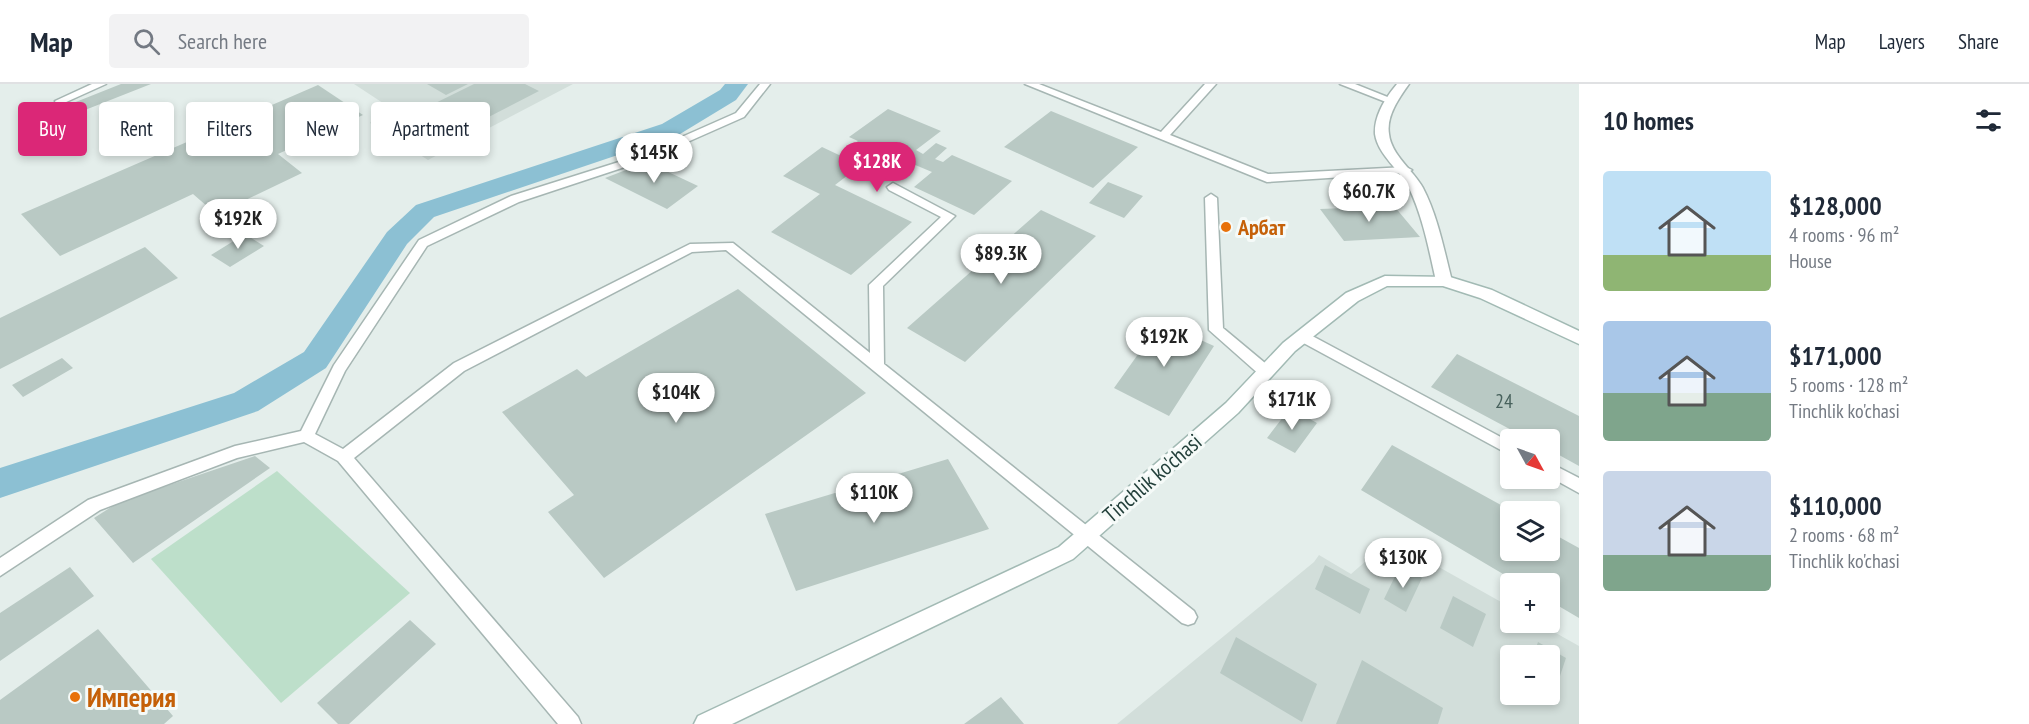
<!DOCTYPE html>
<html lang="en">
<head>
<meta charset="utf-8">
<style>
	body { margin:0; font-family:"PT Sans Narrow",sans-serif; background:#f2f2f3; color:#1f2937; height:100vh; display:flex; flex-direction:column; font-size:22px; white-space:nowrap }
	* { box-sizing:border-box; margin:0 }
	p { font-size:20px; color:#747a83 }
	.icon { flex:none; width:33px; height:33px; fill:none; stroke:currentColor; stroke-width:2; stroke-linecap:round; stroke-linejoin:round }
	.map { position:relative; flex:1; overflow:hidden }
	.drawer { display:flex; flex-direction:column; background:#fff; width:450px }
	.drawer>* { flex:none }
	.top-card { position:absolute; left:18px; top:18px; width:570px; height:54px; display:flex; gap:12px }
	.needle { width:39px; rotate:130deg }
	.tools { position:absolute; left:1500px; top:345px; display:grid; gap:12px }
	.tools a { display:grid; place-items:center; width:60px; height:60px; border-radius:6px; background:#fff; box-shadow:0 3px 9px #0003; font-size:30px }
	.price { position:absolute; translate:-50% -51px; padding:0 14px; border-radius:21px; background:#fff; color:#222; font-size:20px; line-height:39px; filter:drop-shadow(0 2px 3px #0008) }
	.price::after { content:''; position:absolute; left:50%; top:36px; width:18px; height:14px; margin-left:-9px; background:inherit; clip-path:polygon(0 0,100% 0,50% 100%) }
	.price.on { background:#db2777; color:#fff }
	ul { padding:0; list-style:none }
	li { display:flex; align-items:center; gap:18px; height:150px; padding:0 24px }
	li span { display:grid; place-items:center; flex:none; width:168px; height:120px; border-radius:6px; color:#555 }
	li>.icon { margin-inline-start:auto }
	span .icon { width:72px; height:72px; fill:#fffc; stroke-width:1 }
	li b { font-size:26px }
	h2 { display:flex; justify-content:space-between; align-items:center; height:72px; padding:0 24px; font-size:26px }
	.tag { padding:0 21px; border-radius:6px; background:#fff; box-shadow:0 3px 9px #0003; font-size:21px; line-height:54px }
	.tag.on { background:#db2777; color:#fff }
	header { display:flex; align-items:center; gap:36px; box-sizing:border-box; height:84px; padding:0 30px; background:#fff; border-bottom:2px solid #e0e1e3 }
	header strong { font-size:28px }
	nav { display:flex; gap:33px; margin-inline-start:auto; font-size:21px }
	.search { width:420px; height:54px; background:#f2f2f3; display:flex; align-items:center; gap:15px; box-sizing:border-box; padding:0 21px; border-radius:6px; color:#747a83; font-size:22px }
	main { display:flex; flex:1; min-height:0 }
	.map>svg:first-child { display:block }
</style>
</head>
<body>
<header>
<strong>Map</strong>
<div class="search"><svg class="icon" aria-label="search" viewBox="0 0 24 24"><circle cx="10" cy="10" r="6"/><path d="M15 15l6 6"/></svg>Search here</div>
<nav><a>Map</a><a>Layers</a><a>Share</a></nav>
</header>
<main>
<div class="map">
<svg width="1579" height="640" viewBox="0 0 1579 640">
	<rect width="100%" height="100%" fill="#e4eeeb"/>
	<path fill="#d2deda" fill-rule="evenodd" d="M354,0H573L428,76L370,39L376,30L389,23Z
		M1396,459L1510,523V538L1538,539L1579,562V640H1117L1314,478L1319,471L1351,490L1374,470L1387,477ZM1510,572H1550V610H1510Z"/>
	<path fill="#bddfca" d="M277,387L410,509L281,619L151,475Z"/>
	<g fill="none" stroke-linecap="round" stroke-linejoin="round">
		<path fill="#8cc0d3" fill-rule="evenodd" d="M725,0H748L736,16L680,50L434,133L407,160L326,284L258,327L0,414V384L234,309L304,268L387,148L416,121L662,40L720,6Z"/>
	</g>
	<path fill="#b9c9c4" d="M121,0H151L52,39L43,31Z
		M427,0H468L446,11Z
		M474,0H525L539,7L442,57L405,34Z
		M318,1L363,31L278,70L302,89L216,130L193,110L60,172L21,130Z
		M888,25L941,47L916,66L923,70L936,59L947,64L935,75L943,78L952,71L1012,97L974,131L914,103L932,88L870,62L851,77L861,81L835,101L912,138L851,191L771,148L820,110L783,92L822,63L839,71L858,57L849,53Z
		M1051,27L1138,63L1093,104L1004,63Z
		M647,78L698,102L667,125L605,94Z
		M1108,98L1143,112L1124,134L1089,119Z
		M1394,122L1420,153L1344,157L1320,125Z
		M1041,126L1096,152L965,278L907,244Z
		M245,150L264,162L230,183L211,171Z
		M145,163L178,194L0,285V234Z
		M738,205L866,309L604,494L548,428L574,411L502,328L577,285L586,293Z
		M1161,238L1214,262L1169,332L1114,304Z
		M1457,270L1579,332V382L1550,366V356H1530L1431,303Z
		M62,274L73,284L23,313L12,301Z
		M1290,324L1317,339L1295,369L1267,354Z
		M1392,361L1510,426V466H1550V448L1579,464V534L1550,517V500H1520L1361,406Z
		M255,372L270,384L133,479L94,434L119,418Z
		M948,375L989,445L796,507L765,430Z
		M1325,481L1370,505L1360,530L1315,505Z
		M1400,482L1422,494L1406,528L1384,515Z
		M70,483L94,512L0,577V529Z
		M1453,512L1486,530L1473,563L1440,544Z
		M410,536L436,560L349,640H338L317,619Z
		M98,545L173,632L164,640H0V616Z
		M1236,553L1317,600L1302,638L1220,589Z
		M1538,558L1566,574L1554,610L1550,607V572H1533Z
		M1362,576L1443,624L1438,640H1336Z
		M1001,613L1024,640H964Z"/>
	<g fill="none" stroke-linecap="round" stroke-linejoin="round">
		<defs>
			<path id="lane" d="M92,0H106L64,19H56L55,17Z
				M760,0H770L744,33L649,75L519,118L427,162L345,287L315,350L343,365L454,279L690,160L733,159L870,269L869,201L941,133L889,106L887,103L893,99L955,132L883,202L884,280L1194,527L1197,533L1194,539L1188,541L1182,539L726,166L692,168L464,287L354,374L578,633L581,640H558L338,377L304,358L237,374L100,426L0,492V474L88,416L235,362L301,347L334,281L419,156L511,112L641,71L736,29Z
				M1025,0H1039L1161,48L1205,0H1216L1170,51L1268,90L1406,83L1412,86L1406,89L1267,98Z
				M1340,0H1355L1395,16L1394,18H1386Z
				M1211,110L1217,114L1223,244L1271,284L1273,288L1271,292H1261L1209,246L1205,114Z
				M1303,247L1510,358V371L1298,256L1296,252Z
				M1550,379L1579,394V409L1550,393Z"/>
			<path id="street" d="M1397,0H1409C1399,14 1386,32 1389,50C1391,71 1414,87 1423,104C1438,133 1444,166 1452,197L1450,201H1438L1436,197C1429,166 1423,133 1409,104C1400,86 1378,71 1375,50C1374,32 1386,13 1397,0Z"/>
			<path id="secondary" d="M1385,192L1450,193L1492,206L1579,247V260L1480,214L1443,202H1387L1358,217L1295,267L1238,329L1073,475L732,640H694L698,632L1059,463L1226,319L1283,259L1346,209Z"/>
		</defs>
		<use href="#lane" stroke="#a6b6b3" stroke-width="3"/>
		<use href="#street" stroke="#a6b6b3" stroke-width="3"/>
		<use href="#secondary" stroke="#a2bab4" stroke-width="3"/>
		<use href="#lane" fill="#fff" fill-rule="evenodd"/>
		<use href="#street" fill="#fff" fill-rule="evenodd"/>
		<use href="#secondary" fill="#fff" fill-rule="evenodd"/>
	</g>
	<g fill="#e8710a" stroke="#f5faf8" stroke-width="2">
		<circle cx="1226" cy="143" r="6"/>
		<circle cx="75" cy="613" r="6"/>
	</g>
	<g text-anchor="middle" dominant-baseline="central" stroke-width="6" stroke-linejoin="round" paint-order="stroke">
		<g font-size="20" fill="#48625d">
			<text x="1504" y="317">24</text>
		</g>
		<g font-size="22" font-weight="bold" fill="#c56008" stroke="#f5faf8" text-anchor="start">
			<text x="1238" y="143">Арбат</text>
		</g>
		<g font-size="22" fill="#23403b" stroke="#f5faf8">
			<text transform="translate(1152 394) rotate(-41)">Tinchlik ko'chasi</text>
		</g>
		<g font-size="27" font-weight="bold" fill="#c56008" stroke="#f5faf8" text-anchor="start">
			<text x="87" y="613">Империя</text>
		</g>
	</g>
</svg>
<div class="tools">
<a><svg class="needle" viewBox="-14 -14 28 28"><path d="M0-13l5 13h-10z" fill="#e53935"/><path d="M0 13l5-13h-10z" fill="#747a83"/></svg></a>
<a><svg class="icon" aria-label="layers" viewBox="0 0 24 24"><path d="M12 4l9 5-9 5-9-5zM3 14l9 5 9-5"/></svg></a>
<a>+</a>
<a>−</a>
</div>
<b class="price" style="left:654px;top:100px">$145K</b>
<b class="price on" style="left:877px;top:109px">$128K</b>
<b class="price" style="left:1369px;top:139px">$60.7K</b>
<b class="price" style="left:238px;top:166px">$192K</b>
<b class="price" style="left:1001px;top:201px">$89.3K</b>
<b class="price" style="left:1164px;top:284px">$192K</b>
<b class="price" style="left:676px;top:340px">$104K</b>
<b class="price" style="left:1292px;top:347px">$171K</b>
<b class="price" style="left:874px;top:440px">$110K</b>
<b class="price" style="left:1403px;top:505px">$130K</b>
<div class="top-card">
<a class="tag on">Buy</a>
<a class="tag">Rent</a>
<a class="tag">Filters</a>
<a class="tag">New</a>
<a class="tag">Apartment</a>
</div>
</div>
<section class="drawer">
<h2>10 homes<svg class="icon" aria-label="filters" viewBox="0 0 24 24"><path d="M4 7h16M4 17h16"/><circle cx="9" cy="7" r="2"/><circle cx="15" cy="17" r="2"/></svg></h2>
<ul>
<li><span style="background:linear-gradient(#bfe0f5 70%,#8fb573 0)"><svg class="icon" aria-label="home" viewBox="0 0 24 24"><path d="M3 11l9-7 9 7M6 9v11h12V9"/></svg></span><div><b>$128,000</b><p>4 rooms · 96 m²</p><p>House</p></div></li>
<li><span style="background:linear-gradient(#a9c7e8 60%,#7fa58c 0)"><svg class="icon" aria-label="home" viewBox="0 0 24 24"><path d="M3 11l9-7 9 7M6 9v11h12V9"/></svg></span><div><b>$171,000</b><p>5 rooms · 128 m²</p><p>Tinchlik ko'chasi</p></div></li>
<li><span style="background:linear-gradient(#c9d6e8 70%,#7fa58c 0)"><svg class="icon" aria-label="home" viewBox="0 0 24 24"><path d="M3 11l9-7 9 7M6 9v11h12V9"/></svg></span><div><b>$110,000</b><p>2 rooms · 68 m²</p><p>Tinchlik ko'chasi</p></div></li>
</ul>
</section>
</main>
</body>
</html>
